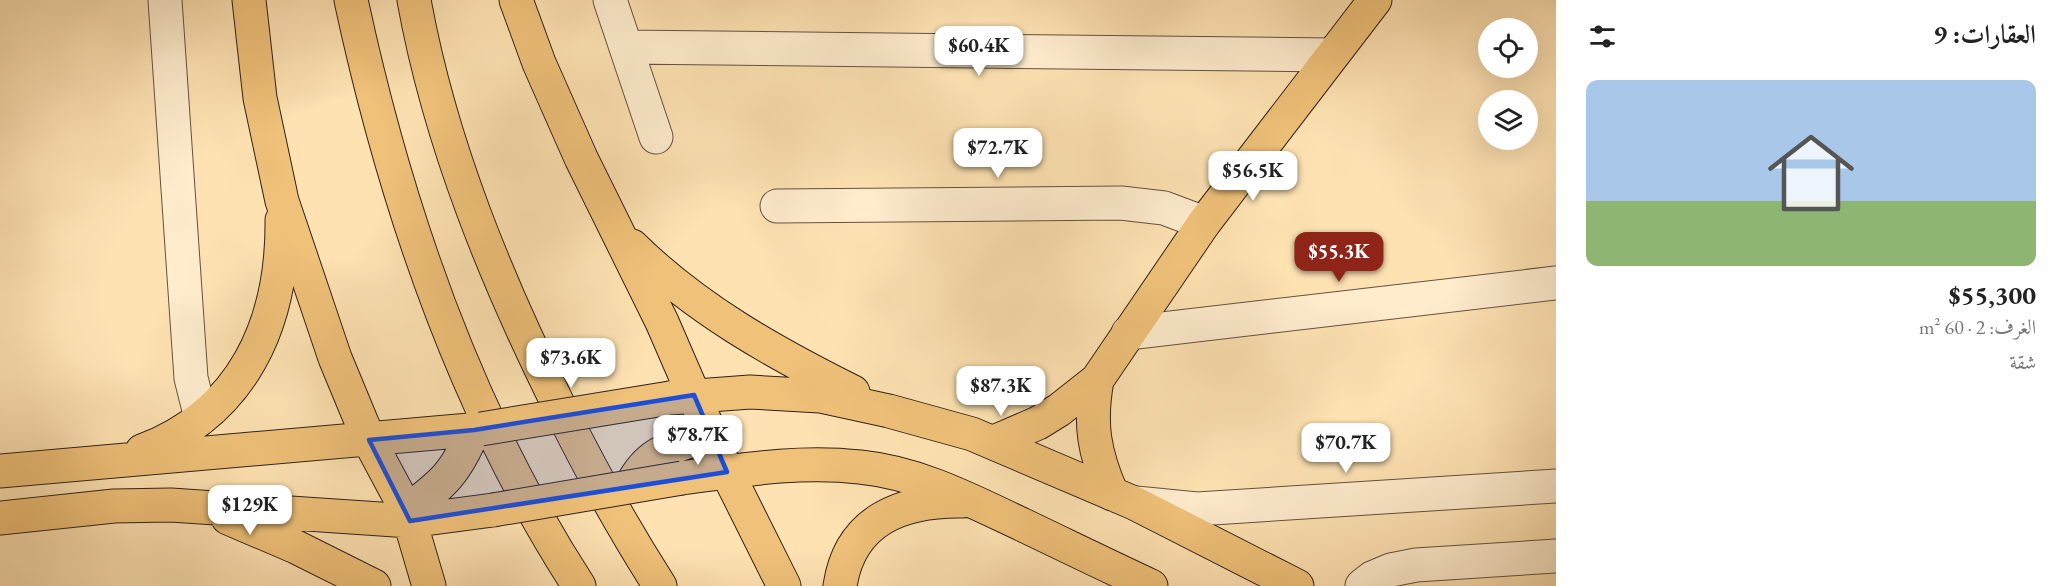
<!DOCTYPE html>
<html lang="ar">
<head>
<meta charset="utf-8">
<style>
	body { margin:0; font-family:"EB Garamond",Amiri,serif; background:#f2f2f2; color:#222; direction:rtl; height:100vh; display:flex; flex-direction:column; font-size:22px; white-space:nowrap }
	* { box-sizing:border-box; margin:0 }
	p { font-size:20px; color:#767676 }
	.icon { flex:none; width:33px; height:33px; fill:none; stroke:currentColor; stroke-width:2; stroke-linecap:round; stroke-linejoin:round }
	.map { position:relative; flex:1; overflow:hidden; direction:ltr }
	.details { display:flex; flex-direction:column; background:#fff; width:510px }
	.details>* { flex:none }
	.tools { position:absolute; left:1478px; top:18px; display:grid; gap:12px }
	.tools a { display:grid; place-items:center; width:60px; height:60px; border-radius:50%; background:#fff; box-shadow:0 6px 24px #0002; font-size:30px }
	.price { position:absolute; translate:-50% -51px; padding:0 14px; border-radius:12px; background:#fff; color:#222; font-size:20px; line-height:39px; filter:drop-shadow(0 2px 3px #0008) }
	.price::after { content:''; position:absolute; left:50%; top:36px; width:18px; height:14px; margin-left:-9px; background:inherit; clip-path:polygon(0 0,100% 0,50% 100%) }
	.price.active { background:#8f2418; color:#fff }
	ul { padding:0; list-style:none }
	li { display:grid; align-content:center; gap:12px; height:318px; padding:0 30px }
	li+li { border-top:2px solid #e0e0e0 }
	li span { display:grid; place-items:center; height:186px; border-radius:12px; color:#555 }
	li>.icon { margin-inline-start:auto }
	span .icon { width:108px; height:108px; fill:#fffc; stroke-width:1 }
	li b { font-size:26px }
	h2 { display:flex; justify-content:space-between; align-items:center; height:72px; padding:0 30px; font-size:26px }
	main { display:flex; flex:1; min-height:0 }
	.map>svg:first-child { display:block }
</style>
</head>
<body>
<main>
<section class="details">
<h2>العقارات: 9<svg class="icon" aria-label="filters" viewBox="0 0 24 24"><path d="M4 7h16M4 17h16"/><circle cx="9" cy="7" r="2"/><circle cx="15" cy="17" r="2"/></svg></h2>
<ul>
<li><span style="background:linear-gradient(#a9c7e8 65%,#8fb573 0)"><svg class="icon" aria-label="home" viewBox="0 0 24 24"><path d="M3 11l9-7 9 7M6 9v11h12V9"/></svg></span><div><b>$55,300</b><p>الغرف: 2 · 60 m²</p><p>شقة</p></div></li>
</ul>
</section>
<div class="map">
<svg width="1556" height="586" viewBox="0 0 1556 586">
	<rect width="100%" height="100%" fill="#fee2b2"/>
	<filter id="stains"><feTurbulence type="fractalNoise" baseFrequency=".00333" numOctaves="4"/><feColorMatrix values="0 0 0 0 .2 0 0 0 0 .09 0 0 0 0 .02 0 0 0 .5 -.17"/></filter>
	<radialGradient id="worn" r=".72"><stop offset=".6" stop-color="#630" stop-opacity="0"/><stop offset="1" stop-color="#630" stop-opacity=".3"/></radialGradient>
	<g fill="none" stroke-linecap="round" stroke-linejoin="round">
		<defs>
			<path id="minor" d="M165,0L191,378L201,418
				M610,0L656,137
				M626,47L1332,55
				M777,206L1121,203L1164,208L1204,223
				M1128,333L1556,283
				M1136,503L1197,509L1556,486
				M1362,586L1372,578L1391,570L1416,565L1556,556"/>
			<path id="major" d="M249,0L260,98L282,201L335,358L369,440L407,511L429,586
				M351,0C395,205 464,409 579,586
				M414,0C440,144 497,282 562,412C592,472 624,530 660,586
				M516,0L539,63L581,158L662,322L727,472L784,586
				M632,246C696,309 773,352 853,392
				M1097,380C1089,424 1094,453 1112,494
				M670,398L750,392L820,396L889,411L972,434L1134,503L1297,586
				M994,442L1038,423L1059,410L1097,380L1204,223L1375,0
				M142,451C243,413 283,324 282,220
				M0,471L481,429
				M682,478C741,470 800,460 860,467C919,473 970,500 1023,525C1065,545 1108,566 1151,586
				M631,486C649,449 675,447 710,434
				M407,511C444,483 455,474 474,430
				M0,518L114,506L171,505L410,521L493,510
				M228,518L296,547L374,586
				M840,586C850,519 903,500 963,501"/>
		</defs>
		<use href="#minor" stroke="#635142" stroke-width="35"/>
		<use href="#major" stroke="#2f211c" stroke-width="35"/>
		<use href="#minor" stroke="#feeccd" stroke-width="33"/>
		<use href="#major" stroke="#efc179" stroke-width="33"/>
		<defs>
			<path id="major-bridge" d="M481,429L670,398
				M493,510L682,478"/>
		</defs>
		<use href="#major-bridge" stroke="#2f211c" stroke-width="35" stroke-linecap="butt"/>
		<use href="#major-bridge" stroke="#efc179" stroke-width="33"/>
	</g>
	<path fill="#1d4ed8" fill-opacity="0.2" stroke="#1d4ed8" stroke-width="4.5" stroke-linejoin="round" d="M694,395L727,472L410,521L369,440L474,430Z"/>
	<rect width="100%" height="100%" filter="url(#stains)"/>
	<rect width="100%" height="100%" fill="url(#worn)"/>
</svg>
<div class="tools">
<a><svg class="icon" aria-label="locate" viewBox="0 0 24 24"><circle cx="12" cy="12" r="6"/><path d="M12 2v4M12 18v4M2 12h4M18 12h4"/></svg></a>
<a><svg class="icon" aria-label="layers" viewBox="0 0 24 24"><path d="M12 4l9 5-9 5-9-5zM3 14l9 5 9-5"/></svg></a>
</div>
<b class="price" style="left:979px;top:77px">$60.4K</b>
<b class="price" style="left:998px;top:179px">$72.7K</b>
<b class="price" style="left:1253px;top:202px">$56.5K</b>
<b class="price active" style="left:1339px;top:283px">$55.3K</b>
<b class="price" style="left:571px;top:389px">$73.6K</b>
<b class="price" style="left:1001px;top:417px">$87.3K</b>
<b class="price" style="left:698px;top:466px">$78.7K</b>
<b class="price" style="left:1346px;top:474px">$70.7K</b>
<b class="price" style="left:250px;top:536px">$129K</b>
</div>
</main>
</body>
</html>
